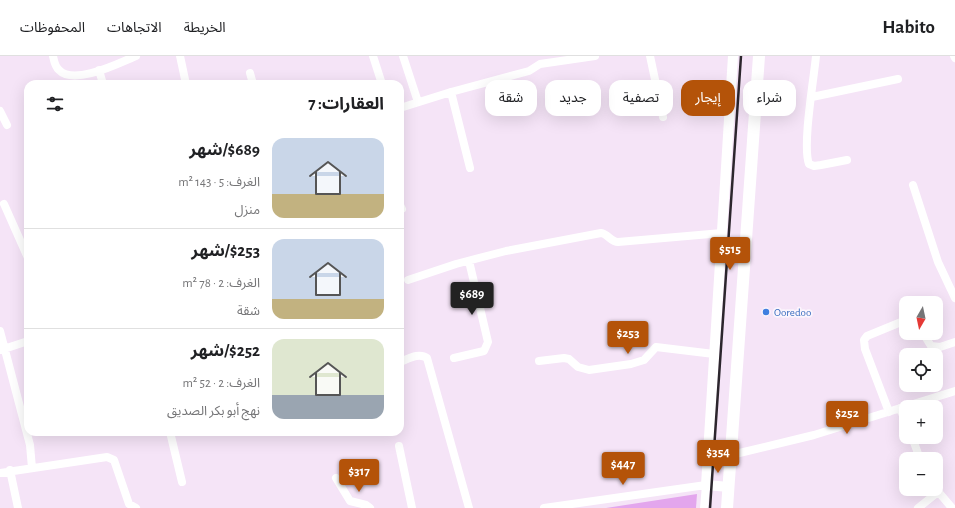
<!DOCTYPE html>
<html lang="ar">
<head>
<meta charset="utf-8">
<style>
	body { margin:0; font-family:"Alegreya Sans","Noto Sans Arabic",sans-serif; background:#f6f6f6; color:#202124; direction:rtl; height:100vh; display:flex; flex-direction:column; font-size:15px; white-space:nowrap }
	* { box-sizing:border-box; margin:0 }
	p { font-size:13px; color:#757577 }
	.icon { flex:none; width:22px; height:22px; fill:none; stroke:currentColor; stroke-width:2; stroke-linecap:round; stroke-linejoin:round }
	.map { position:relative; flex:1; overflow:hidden; direction:ltr }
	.details { position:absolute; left:24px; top:24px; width:380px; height:356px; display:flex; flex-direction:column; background:#fff; border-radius:12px; box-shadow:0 4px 16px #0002; direction:rtl }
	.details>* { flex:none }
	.hud { position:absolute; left:416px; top:24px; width:380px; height:36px; direction:rtl; display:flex; gap:8px }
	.needle { width:26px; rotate:189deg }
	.tools { position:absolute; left:899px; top:240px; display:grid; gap:8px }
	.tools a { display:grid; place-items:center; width:44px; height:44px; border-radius:8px; background:#fff; box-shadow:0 4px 16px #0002; font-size:20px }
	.price { position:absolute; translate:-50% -34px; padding:0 9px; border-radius:4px; background:#b45309; color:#fff; font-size:13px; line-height:26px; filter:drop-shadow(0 1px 2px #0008) }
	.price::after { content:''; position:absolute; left:50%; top:24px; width:12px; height:9px; margin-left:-6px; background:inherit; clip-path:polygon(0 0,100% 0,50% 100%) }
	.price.selected { background:#222; color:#fff }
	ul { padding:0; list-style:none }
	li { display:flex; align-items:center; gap:12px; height:100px; padding:0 20px }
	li+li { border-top:1px solid #e0e0e0 }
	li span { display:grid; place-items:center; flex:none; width:112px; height:80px; border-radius:12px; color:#555 }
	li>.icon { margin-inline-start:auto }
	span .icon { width:48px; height:48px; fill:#fffc; stroke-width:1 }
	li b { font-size:17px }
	h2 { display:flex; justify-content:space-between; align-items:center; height:48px; padding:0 20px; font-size:17px }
	.pill { padding:0 14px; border-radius:12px; background:#fff; box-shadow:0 4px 16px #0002; font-size:14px; line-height:36px }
	.pill.selected { background:#b45309; color:#fff }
	header { display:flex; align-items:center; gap:24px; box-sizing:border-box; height:56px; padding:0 20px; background:#fff; border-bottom:1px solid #e0e0e0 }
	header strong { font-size:19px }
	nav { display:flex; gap:22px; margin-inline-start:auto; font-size:14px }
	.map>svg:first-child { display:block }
</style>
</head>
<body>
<header>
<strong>Habito</strong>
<nav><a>الخريطة</a><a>الاتجاهات</a><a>المحفوظات</a></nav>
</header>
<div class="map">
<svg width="955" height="452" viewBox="0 0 955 452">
	<rect width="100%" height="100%" fill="#f5e4f7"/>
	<path fill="#e3a6ed" d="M697,438L696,452H606Z"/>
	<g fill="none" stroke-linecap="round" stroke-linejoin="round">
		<path stroke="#fff" stroke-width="8" d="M53,0C54,5 55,11 59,14C74,30 119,7 136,0
			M180,0L186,28
			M373,0L382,28
			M403,0L418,46
			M650,0L663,61
			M816,0C814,22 802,90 809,108L814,110L821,109L847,104
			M954,0L955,2
			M99,14L103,28
			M250,17L253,28
			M329,28H337
			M451,36L470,112
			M812,41L898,23
			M400,52L451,36L529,15L540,8L595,0
			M0,55L7,69
			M913,129L938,206L955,242
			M4,148L28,202
			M400,149L402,153
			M408,224L456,208L506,195L601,177C608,178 611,186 618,186L722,177
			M0,275L30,389L32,412
			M923,277L931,290L940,291L955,286
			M1,294L28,285
			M454,302L484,295L488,286L469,205
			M539,305L564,302L569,303L578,311L589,314L631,308L644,304L656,291L714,298
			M400,306C408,303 419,296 427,302L469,452
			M900,352L906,367
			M889,356L865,293L864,284L867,280L906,264
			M170,376L182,426
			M912,381L920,403
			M399,390L412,452
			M731,399L814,379L955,335
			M10,414L18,452
			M0,417L107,401L114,404L129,448L136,452
			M336,422L350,445L366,449L370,452
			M936,433L952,452
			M544,452L706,429L704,452
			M918,452L938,436"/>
		<path stroke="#fff" stroke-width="10" d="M729,431L706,429L733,0"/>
		<path stroke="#fff" stroke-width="12" d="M727,452L759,0"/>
		<path stroke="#2c262d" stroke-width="2.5" d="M710,452L741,0"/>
	</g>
	<circle fill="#3f7fe0" stroke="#fcf5fd" stroke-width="1.5" cx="766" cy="256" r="4"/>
	<g text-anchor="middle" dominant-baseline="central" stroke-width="3.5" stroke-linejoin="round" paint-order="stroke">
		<g font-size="11" fill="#366cbe" stroke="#fcf5fd" text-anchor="start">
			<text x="774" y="256">Ooredoo</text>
		</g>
	</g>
</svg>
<div class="tools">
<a><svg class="needle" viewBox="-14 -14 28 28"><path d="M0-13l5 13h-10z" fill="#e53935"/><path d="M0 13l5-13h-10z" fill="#757577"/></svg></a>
<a><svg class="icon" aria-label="locate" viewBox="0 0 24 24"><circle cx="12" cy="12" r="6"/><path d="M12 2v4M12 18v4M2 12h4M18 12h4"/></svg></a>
<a>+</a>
<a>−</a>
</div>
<b class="price" style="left:730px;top:215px">$515</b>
<b class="price selected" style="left:472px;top:260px">$689</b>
<b class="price" style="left:628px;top:299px">$253</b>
<b class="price" style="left:847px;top:379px">$252</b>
<b class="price" style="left:718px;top:418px">$354</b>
<b class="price" style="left:623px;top:430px">$447</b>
<b class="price" style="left:359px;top:437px">$317</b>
<div class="hud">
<a class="pill">شراء</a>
<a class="pill selected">إيجار</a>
<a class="pill">تصفية</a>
<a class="pill">جديد</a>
<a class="pill">شقة</a>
</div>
<section class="details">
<h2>العقارات: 7<svg class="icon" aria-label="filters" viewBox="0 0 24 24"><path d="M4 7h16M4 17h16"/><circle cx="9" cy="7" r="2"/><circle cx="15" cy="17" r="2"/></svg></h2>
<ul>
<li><span style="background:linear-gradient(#c9d6e8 70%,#c2b280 0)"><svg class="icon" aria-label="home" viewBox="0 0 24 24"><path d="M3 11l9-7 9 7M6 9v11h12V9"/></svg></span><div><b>$689/شهر</b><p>الغرف: 5 · 143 m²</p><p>منزل</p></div></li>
<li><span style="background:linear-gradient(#c9d6e8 75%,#c2b280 0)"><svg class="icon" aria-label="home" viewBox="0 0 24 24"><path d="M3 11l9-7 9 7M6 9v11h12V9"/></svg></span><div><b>$253/شهر</b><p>الغرف: 2 · 78 m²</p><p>شقة</p></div></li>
<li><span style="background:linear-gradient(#dfe7d0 70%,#9aa5b1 0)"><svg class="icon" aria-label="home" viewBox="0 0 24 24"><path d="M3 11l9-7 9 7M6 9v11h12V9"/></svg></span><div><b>$252/شهر</b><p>الغرف: 2 · 52 m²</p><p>نهج أبو بكر الصديق</p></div></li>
</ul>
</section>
</div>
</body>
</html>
